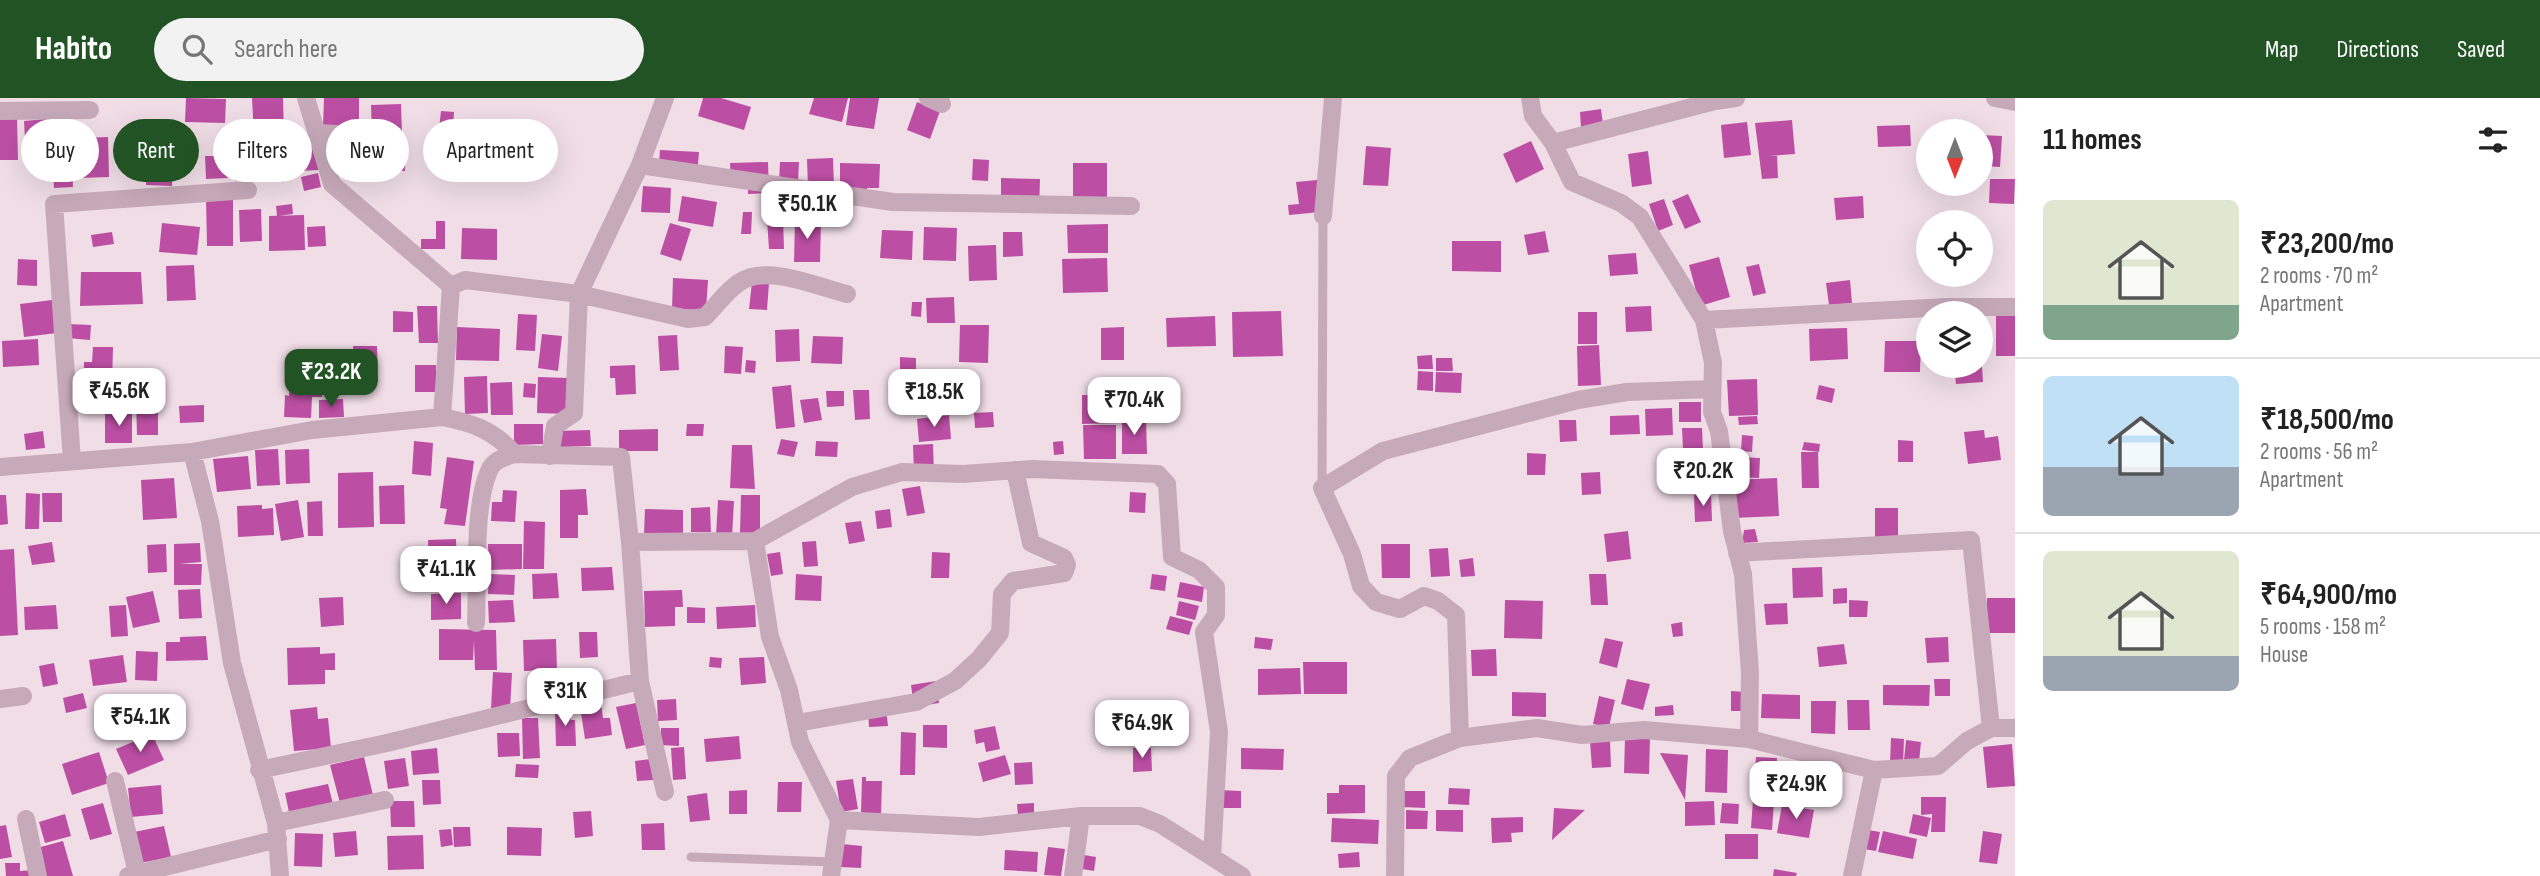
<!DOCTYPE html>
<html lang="en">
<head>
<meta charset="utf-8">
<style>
	body { margin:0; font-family:"Sofia Sans Condensed",sans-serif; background:#f2f2f2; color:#222; height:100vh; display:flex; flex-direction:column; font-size:26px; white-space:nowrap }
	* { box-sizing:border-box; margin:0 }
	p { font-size:23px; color:#767676 }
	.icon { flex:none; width:38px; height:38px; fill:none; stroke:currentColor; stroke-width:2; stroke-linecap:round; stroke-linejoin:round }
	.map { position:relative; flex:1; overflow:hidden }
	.sheet { display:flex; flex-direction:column; background:#fff; width:525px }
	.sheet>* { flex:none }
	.guide { position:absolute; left:21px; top:21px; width:665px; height:63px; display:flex; gap:14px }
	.needle { width:46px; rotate:180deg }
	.fabs { position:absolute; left:1916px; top:21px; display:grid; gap:14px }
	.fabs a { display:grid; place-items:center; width:77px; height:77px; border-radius:50%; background:#fff; box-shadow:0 7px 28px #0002; font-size:35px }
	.price { position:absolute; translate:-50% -60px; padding:0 16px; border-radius:14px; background:#fff; color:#222; font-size:23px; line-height:46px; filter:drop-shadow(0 2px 4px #0008) }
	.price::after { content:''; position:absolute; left:50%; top:42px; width:21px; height:16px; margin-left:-10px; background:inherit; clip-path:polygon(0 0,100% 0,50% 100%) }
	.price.selected { background:#215324; color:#fff }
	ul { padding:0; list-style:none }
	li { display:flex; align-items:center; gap:21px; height:175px; padding:0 28px }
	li+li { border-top:2px solid #e0e0e0 }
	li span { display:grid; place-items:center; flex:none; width:196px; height:140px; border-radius:10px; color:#555 }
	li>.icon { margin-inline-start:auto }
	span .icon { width:84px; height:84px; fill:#fffc; stroke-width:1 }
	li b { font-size:30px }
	h2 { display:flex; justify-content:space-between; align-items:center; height:84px; padding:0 28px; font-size:30px }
	.tag { padding:0 24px; border-radius:32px; background:#fff; box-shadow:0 7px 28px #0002; font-size:24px; line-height:63px }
	.tag.selected { background:#215324; color:#fff }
	header { display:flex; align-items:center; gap:42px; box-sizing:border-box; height:98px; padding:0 35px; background:#215324; color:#fff }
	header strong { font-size:33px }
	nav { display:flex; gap:38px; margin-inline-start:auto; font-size:24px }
	.search { width:490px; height:63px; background:#f2f2f2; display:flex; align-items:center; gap:18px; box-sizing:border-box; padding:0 24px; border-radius:38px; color:#767676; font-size:26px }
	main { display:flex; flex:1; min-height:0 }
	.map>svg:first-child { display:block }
</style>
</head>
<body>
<header>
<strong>Habito</strong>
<div class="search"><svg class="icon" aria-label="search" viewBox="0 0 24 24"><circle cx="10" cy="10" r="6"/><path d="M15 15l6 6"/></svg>Search here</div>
<nav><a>Map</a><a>Directions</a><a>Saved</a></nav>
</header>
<main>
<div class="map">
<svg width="2015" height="778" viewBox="0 0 2015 778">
	<rect width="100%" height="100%" fill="#f0dde6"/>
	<path fill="#bc4fa4" d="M186,0L226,1L225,25L185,24Z
		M252,0H283L284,37L254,38Z
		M324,0H359V29H323Z
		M703,0H721L751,9L744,32L698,18Z
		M814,0H848L842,24L809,16Z
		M850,0H879L874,31L846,27Z
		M917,4L940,13L930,41L907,32Z
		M401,6L402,35L372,36L371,7Z
		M1601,11L1603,26L1581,29L1580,14Z
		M441,13L454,14L452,42L438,40Z
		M17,19L18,62H0V20Z
		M57,20L59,39L25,42L24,23Z
		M463,22L498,24L496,58L462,56Z
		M1792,22L1795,56L1769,58H1777L1778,80L1762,81L1755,25Z
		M1747,24L1751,57L1724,60L1721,27Z
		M1910,27L1911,48L1878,49L1877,28Z
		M1981,37L2002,38L2000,69L1981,68Z
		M108,39L109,79L79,80L78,40Z
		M270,42L292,43V64H285L284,84L235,83V57L270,58Z
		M26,43H42V59L27,60Z
		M1531,43L1544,71L1516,85L1503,56Z
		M332,45H355L357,74L333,75Z
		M318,48L319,72L300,73L299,49Z
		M365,48L406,49L405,73L365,71Z
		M1366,48L1391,50L1388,88L1363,87Z
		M660,52L699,54L697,78L658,76Z
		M1648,53L1652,86L1632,89L1628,56Z
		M72,56L73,89L54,90L52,57Z
		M146,56L173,57L172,88L146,87Z
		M205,58H227L228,80L206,81Z
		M833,60L834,89L808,90L807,61Z
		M973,61L989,62L988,83L972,82Z
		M768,64L769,95L748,96V80L731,81L730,65Z
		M780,64H799L798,85L779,84Z
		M840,65L880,66L879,90H867V101H840Z
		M1073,65H1107V100H1073Z
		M318,75L321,89L304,93L301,79Z
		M1001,80L1040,81L1039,112L1001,111Z
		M1990,81H2015L2014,106L1989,105Z
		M1317,82L1320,114L1289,117L1288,107L1299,106L1296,84Z
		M643,88L671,90L670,115L641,114Z
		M1688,96L1701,124L1685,131L1672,103Z
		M682,98L717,104L713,129L678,123Z
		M1863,98L1864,120L1836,122L1834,100Z
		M233,100V148H207L206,101Z
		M1664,101L1673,127L1658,133L1649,106Z
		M292,106L293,116L277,118L276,108Z
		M261,111L262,143L240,144L239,112Z
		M743,114H752L751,136H741Z
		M304,117L305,152L269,153V118Z
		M783,120L784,151H769L767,121Z
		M795,122L821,123L820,164H794Z
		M436,123H445V151H421V141H436Z
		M162,125L200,129L197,157L159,154Z
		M670,125L691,131L681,163L660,156Z
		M1108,126V155H1068L1067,127Z
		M325,128L326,148L308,149L307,129Z
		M924,129L957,130L956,163L923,162Z
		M462,130L497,131V162L461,161Z
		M882,132L913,133L912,162L880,160Z
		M1545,133L1549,154L1528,157L1524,137Z
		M112,134L114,146L93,149L91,137Z
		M1003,134H1022L1023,158L1003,159Z
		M1452,143H1501V174L1452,173Z
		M996,147L997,182L969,183L968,148Z
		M1636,155L1638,176L1610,178L1608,157Z
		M1719,159L1730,199L1700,208L1689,167Z
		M1107,160L1108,194L1063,195L1062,161Z
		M18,161L37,162V188L17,187Z
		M1759,166L1766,195L1753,198L1746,169Z
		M194,167L196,202L167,203L166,168Z
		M81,174H141L143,206L80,208Z
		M673,180L708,182L706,212L672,211Z
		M1850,182L1852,205L1829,207L1826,185Z
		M752,184L769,185L767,212L749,211Z
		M954,199L955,225H927L926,200Z
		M52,202L57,235L24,239L20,206Z
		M912,204H922L921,219L911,218Z
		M417,208H437L438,245H419Z
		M1651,208L1652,233L1626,234L1625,209Z
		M393,213L413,214V234H393Z
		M1281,213L1283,258L1233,259L1232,214Z
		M1578,214H1597V246H1578Z
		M1996,215H2015V258H1996Z
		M518,216L537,217L535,253L516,252Z
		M1215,218L1216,248L1167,249L1166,220Z
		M68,226L91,227L90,242L67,240Z
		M960,227H989L988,265L959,264Z
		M457,229L500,231L499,263L456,262Z
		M1124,229V262H1101V230Z
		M1847,230L1848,261L1810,263L1809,231Z
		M799,231L800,263L776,264L775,232Z
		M542,236L562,238L558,273L538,270Z
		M677,237L679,272L660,273L658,238Z
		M813,238L843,239L842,266L811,265Z
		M38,241L39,267L3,269L2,243Z
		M1885,243H1921L1920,274H1884Z
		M1599,247L1601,287L1578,288L1577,248Z
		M353,248H377L378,284L354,285Z
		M725,248L743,249L741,276L724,275Z
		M93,249H113L112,286L84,285V264H92Z
		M1432,257L1433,271H1418L1417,258Z
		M900,259L916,260V273H900Z
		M1436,260H1452L1453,273H1436Z
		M746,262L756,263L755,275L745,274Z
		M415,267H436V294H415Z
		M635,267L636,296L616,297L615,280H610V268Z
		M291,268L305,269V278H323L322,299H312L311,320L284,319L285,297L289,298Z
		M1954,268H1982L1983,284L1956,286Z
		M1418,273L1433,274V293L1417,292Z
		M1436,274L1462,275L1461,295L1435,294Z
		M487,278L488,315L465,316L464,279Z
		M950,278L951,297L930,298L929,279Z
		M538,279L569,280L568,316L537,315Z
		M1757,281L1758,317L1729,318L1727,282Z
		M512,284L513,317H491L490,285Z
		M524,285L536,286L535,300L523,299Z
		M791,287L795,329L776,331L772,289Z
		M1819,287L1835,291L1832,305L1816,301Z
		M853,292H869L870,321L855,322Z
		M826,293H844V308L827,309Z
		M1082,297H1118V325L1082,326Z
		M818,300L822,322L804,325L800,302Z
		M343,301L344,319L319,320V302Z
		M947,301L949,312L917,317L916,306Z
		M136,302H158V337H137Z
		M1679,304H1701V324H1679Z
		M204,307V324L180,325L179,308Z
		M1672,310L1673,337L1646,338L1645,311Z
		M993,314L994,329L975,330L974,315Z
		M105,315H132V345H105Z
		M949,317L951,341L919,344L917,321Z
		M1639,317L1640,336L1610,337V318Z
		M1757,318L1758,326L1739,327L1738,319Z
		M1146,321L1147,356H1122V322Z
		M1559,322H1576L1577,343L1560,344Z
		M514,326H543V346L514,347Z
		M687,326H704L703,338H686Z
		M1083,327H1116V361H1084Z
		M1682,330H1702L1703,351L1683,352Z
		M658,331V353H619V332Z
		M590,332L591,348L558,349L557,333Z
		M1984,332L1985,340L1998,338L2001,362L1968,366L1964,334Z
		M43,333L45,350L26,352L24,336Z
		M1742,337L1753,338L1752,354L1741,353Z
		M781,341L798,344L794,359L777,356Z
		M1898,342L1913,343V364H1898Z
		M414,343L433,345L431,378L412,376Z
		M816,343L838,344L837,359L815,358Z
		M1063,343L1064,356L1054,357L1053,344Z
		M1804,344L1820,346L1819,354L1802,352Z
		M933,346L934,377H914L913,347Z
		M732,347H752L755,391L730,390Z
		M278,351L280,387L257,388L255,352Z
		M309,351L310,385L286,386L285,352Z
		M1801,354H1818L1819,390H1802Z
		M1527,355L1546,356L1545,377H1527Z
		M248,358L251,391L217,394L213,361Z
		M447,359L474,363L465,428L444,426L447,411L440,410Z
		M1737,359L1760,360L1759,380L1736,379Z
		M373,374L374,429L338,430V375Z
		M1600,374L1601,396L1582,397L1581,375Z
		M174,380L177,420L143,422L141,382Z
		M1777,380L1779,418L1733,420L1731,382Z
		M404,387L405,426H380L379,388Z
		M920,388L925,415L907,418L902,391Z
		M586,391L588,417H578V440H560V392Z
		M503,392L517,393L515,424L491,423L492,404H502Z
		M1130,394L1146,395L1145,415L1129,414Z
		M26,395L40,396L39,431H25Z
		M42,395H62V424H43Z
		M1711,396L1712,423L1695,424L1694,397Z
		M0,397H6L8,426L0,427Z
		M741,397H760V435H740Z
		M298,402L304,439L281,443L275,406Z
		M718,402L734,403L732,439L716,438Z
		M322,403L323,438H308L307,404Z
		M262,407V411L273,410L274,437L238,439L237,408Z
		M710,409L711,434H691V410Z
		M1875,410H1898V439L1875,440Z
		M645,411L683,412V437L644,436Z
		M890,411L892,429L877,431L875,413Z
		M524,423L545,424L544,471H523Z
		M861,423L865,443L849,446L845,425Z
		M1755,431L1758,444L1742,445L1744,432Z
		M1628,433L1631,461L1607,464L1604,436Z
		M456,441L457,471L429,472L428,442Z
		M816,443L818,468L804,469L802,444Z
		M52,444L55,464L32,467L28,448Z
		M200,445L201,464L179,466H202L201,487H174V446Z
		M166,446L167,474L148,475L147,447Z
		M488,446H522V471L489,472Z
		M1381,446H1410V480H1382Z
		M1448,450L1450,478L1431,479L1429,451Z
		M14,451L18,537L0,538V452Z
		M780,454L783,476L771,478L767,456Z
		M932,454L950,455L949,480H931Z
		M1473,460L1475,478L1461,479L1459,462Z
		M612,469L614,492L582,493L581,470Z
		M1822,469L1823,499L1793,500L1792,470Z
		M443,472H461V486H443Z
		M557,475L559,500L533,501L532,476Z
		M489,476L515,477L514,497L488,496Z
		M796,476L822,478L821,503L795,502Z
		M1152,476L1167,478L1165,493L1150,491Z
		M1589,476H1606L1608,507H1591Z
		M1180,484L1204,489L1202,504L1177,499Z
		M1847,490V505L1833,506V491Z
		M200,491L202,520L179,521L178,492Z
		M682,492L683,509H675V528L645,529L644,493Z
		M153,493L160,524L133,530L126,499Z
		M461,495V521L431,522V496Z
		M343,499L344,527L321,529L319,500Z
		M1987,500H2015V535H1987Z
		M513,502L515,524L489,525L488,503Z
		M1505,502L1543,503L1542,541L1504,540Z
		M1849,502L1868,503L1867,519H1849Z
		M1179,503L1199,508L1195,522L1176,517Z
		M1787,505L1788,526L1766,527L1764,506Z
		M56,507L58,531L25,532L24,509Z
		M126,507L128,538L111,539L109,508Z
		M755,507L756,529L717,531L716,509Z
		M687,509L705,510V525H687Z
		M1170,518L1193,524L1189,537L1166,531Z
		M1682,524L1683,538L1673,539L1671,526Z
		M439,531L496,532L497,572H475L474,542L473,562H439Z
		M579,534H597L598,559L580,560Z
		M206,538L208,562L166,563V544H180V539Z
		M1255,539L1273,541L1271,552L1254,550Z
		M1948,539L1949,564L1927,565L1925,540Z
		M1605,540L1623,544L1617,570L1599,565Z
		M556,541L557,572L524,573L523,542Z
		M1844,546L1847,566L1819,569L1817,549Z
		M320,549V556L335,555V572H325V586L288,587L287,550Z
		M1496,551L1497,578H1472L1471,552Z
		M136,553L158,554L157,583L135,582Z
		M123,557L127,584L93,588L89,562Z
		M710,559L722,560L721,570L709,569Z
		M764,559L766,585L741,587L739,560Z
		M1303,564H1347V596H1304Z
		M54,565L58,586L43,589L39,568Z
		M1300,570L1301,596L1258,597V571Z
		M493,574L512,575L510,612L491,611Z
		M545,580L559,582L558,592L544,590Z
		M1627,581L1650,586L1643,612L1621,606Z
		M1934,581H1950V598H1935Z
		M936,583L939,605L914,609L911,587Z
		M1883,587H1930L1929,608L1883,607Z
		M1731,593L1745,594L1744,613H1731Z
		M1512,594L1546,595V619L1512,618Z
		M83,595L87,610L66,615L63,600Z
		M1762,596L1800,597V621L1761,620Z
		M1599,598L1615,602L1609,629L1593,626Z
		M676,601L677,622L658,623L657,602Z
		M1847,602H1869L1870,632H1848Z
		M1811,603H1836L1835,636L1811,635Z
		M601,605L603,620H610L612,637L585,641L580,608Z
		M636,605L645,647L626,651L616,609Z
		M1673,607L1674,617L1655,618V609Z
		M317,609L318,621L328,620L331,650L294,653L290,612Z
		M555,611H570L571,622H575L576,648H556Z
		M886,611L888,628L869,629L868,612Z
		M522,620H538L540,660L523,661Z
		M923,627H947V650L923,649Z
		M995,628L1000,651L986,654L984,644L976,646L974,632Z
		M661,630H679V648L661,647Z
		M901,634L916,635L915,677H900Z
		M497,635H519L520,658L498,659Z
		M152,636L164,662L128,677L116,651Z
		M739,638L741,661L706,664L704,641Z
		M1625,640L1650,641L1649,676L1624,675Z
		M1891,640L1904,641L1903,667L1890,666Z
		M1610,642L1611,669L1592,670L1590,643Z
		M1906,642L1921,644L1919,664L1904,662Z
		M2012,646L2015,688L1987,690L1983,649Z
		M684,649L686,681L673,682L671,650Z
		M437,650L439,675L413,677L411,653Z
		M1133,650H1151L1152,673L1133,674Z
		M1241,650L1284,651L1283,672L1241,671Z
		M1706,651L1728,652L1727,695L1705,694Z
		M99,654L109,685L72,697L62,666Z
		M1660,655L1688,657L1685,702Z
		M1005,657L1011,676L983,684L978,665Z
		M364,659L373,697L340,705L330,667Z
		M1756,659L1777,660L1772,732L1751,730Z
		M405,660L409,688L388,691L384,663Z
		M651,661L653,682L637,683L635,663Z
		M1032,664L1033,686L1015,687L1014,665Z
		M516,666L539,667L538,680L515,679Z
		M862,679H866V683H882L881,717L861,716Z
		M853,681L858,711L841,714L836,683Z
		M422,682H440L441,706L423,707Z
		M778,684H802L801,714H777Z
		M328,686L334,710L290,719L285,695Z
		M161,687L163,716L131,719L128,690Z
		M1339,687H1365V715L1327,716V695H1339Z
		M1449,690L1470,691L1469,707L1448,706Z
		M747,692V716H729V693Z
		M1218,692L1241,693V710H1218Z
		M1401,693H1425V710L1401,709Z
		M707,695L710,722L690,724L687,698Z
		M1921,699H1946L1945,734H1931L1932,716L1921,717Z
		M390,703H414L415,729H391Z
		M1714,703L1715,727L1685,728V704Z
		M103,705L112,736L90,742L81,711Z
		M1034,705V717L1018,718L1017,706Z
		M1722,705L1739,706L1738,726L1720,725Z
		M1782,707L1814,712L1809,740L1777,735Z
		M1554,710L1585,712L1552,742Z
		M1406,712L1428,713L1427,731H1406Z
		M1436,712H1463V734L1436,733Z
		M591,713L593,738L575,740L573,714Z
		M65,716L71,738L45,745L39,724Z
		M1913,716L1931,720L1927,739L1909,735Z
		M1523,719V734L1511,735L1512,744L1492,745L1491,720Z
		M1332,720L1379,722L1378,746L1331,744Z
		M664,725L665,752H642L641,726Z
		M6,727L12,759L0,761V728Z
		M164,728L171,759L140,765L134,734Z
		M453,729H470L471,748L454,749Z
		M507,729L542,730L541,758L507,757Z
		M451,731L453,747L441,749L439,732Z
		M1868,732L1880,734L1876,753L1864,751Z
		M356,733L358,757L335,759L333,735Z
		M1883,733L1917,741L1913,761L1878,754Z
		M1983,733L2002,736L1997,766L1979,764Z
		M295,735L323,736L322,769L294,768Z
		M1725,736H1758V761H1725Z
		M423,737L424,771L388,772L387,738Z
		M63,743L73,778H46L37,750Z
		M842,746L862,748L861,770L840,769Z
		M1048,749L1065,751L1061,778L1044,777Z
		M1005,752L1038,754L1037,774L1004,772Z
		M1359,754L1360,769L1339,770L1338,756Z
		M1084,757L1096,759L1094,773L1082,771Z
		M5,765H20V773L33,772V778H6Z
		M1774,771L1797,775L1796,778H1773Z"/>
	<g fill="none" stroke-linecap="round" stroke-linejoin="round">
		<path stroke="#c7aaba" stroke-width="9" d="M1322,389L1323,118
			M691,759L834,764"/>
		<path stroke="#c7aaba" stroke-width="18" d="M306,0L332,86L451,188
			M928,0L942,6
			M1530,0L1533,18L1553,45L1572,84L1621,105L1640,119L1704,222L1947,209H2015
			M1995,0L2015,4
			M0,13L90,12
			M319,35L391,39
			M1553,45L1715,3L1736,0
			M640,67L893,104L1131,108
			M1323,118L1333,0
			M1704,222L1713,265L1712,314L1719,333L1732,433L1743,476L1750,575L1749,641
			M1712,291L1627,294L1578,302L1383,353L1322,390L1352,456L1361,488L1376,504L1400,511L1424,498L1438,503L1456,517L1460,640L1537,630L1582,637L1644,632L1749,641L1874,672L1938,668L1967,643L1991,630H2015
			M442,319C473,325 493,332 515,356L621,359L630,444L755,443L770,539L789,592L800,644L839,722L979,729L1081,718H1140L1160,726L1242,778
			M192,354L210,423L232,565L276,725L280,778
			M550,358L555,328L574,315L579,196L640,67L665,0
			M72,363L54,106L248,92
			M0,369L192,354L312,332L442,319L451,188L465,182L579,196L688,221L705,219C716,208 727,192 740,184C768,166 818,189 847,196
			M755,443L852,389L902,374L963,376L1032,371L1158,376L1167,386L1172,459L1199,472L1216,489V517L1204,534L1219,634L1212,759
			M630,444L640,583L665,694
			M1737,455L1971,442L1991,630
			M476,525C478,484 473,408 489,373C493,362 505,359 515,356
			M0,601L23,598
			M797,625L916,604L955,583L979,561L1000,535L1002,496L1013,483L1064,475L1067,467L1064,460L1031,445L1015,372
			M259,672L387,645L640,583
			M115,683L137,775
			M26,721L38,778
			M276,725L385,702
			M128,778L278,741
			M831,778L839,722
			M1073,778L1081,718
			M1395,778L1396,678L1410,660L1460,640
			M1852,778L1874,672"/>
	</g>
</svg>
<div class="fabs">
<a><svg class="needle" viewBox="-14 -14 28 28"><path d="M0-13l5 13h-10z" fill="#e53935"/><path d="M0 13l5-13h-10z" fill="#767676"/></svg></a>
<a><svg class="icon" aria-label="locate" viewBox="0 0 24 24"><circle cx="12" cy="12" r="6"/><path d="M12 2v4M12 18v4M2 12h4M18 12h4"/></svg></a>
<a><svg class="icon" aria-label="layers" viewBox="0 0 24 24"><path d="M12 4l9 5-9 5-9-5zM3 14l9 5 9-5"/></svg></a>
</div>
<b class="price" style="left:807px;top:143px">₹50.1K</b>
<b class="price selected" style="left:331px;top:311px">₹23.2K</b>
<b class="price" style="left:119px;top:330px">₹45.6K</b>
<b class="price" style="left:934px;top:331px">₹18.5K</b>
<b class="price" style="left:1134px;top:339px">₹70.4K</b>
<b class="price" style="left:1703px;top:410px">₹20.2K</b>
<b class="price" style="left:446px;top:508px">₹41.1K</b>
<b class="price" style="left:565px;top:630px">₹31K</b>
<b class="price" style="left:140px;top:656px">₹54.1K</b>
<b class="price" style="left:1142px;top:662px">₹64.9K</b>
<b class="price" style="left:1796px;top:723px">₹24.9K</b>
<div class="guide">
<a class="tag">Buy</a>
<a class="tag selected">Rent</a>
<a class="tag">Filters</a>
<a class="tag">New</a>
<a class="tag">Apartment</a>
</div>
</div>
<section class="sheet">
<h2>11 homes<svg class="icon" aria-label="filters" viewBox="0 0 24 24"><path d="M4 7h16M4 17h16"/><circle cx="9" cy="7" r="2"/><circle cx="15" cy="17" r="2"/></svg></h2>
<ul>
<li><span style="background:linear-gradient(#dfe7d0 75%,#7fa58c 0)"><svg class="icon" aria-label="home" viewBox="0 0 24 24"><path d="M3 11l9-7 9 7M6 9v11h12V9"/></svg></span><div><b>₹23,200/mo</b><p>2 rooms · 70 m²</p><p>Apartment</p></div></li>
<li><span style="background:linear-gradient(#bfe0f5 65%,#9aa5b1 0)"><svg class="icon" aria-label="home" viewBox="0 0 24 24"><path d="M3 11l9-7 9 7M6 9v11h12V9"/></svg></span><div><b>₹18,500/mo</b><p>2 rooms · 56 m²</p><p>Apartment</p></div></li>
<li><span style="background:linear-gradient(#dfe7d0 75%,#9aa5b1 0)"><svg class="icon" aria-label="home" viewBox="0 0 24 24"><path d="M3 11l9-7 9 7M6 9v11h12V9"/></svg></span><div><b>₹64,900/mo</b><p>5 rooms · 158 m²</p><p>House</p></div></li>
</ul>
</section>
</main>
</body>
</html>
